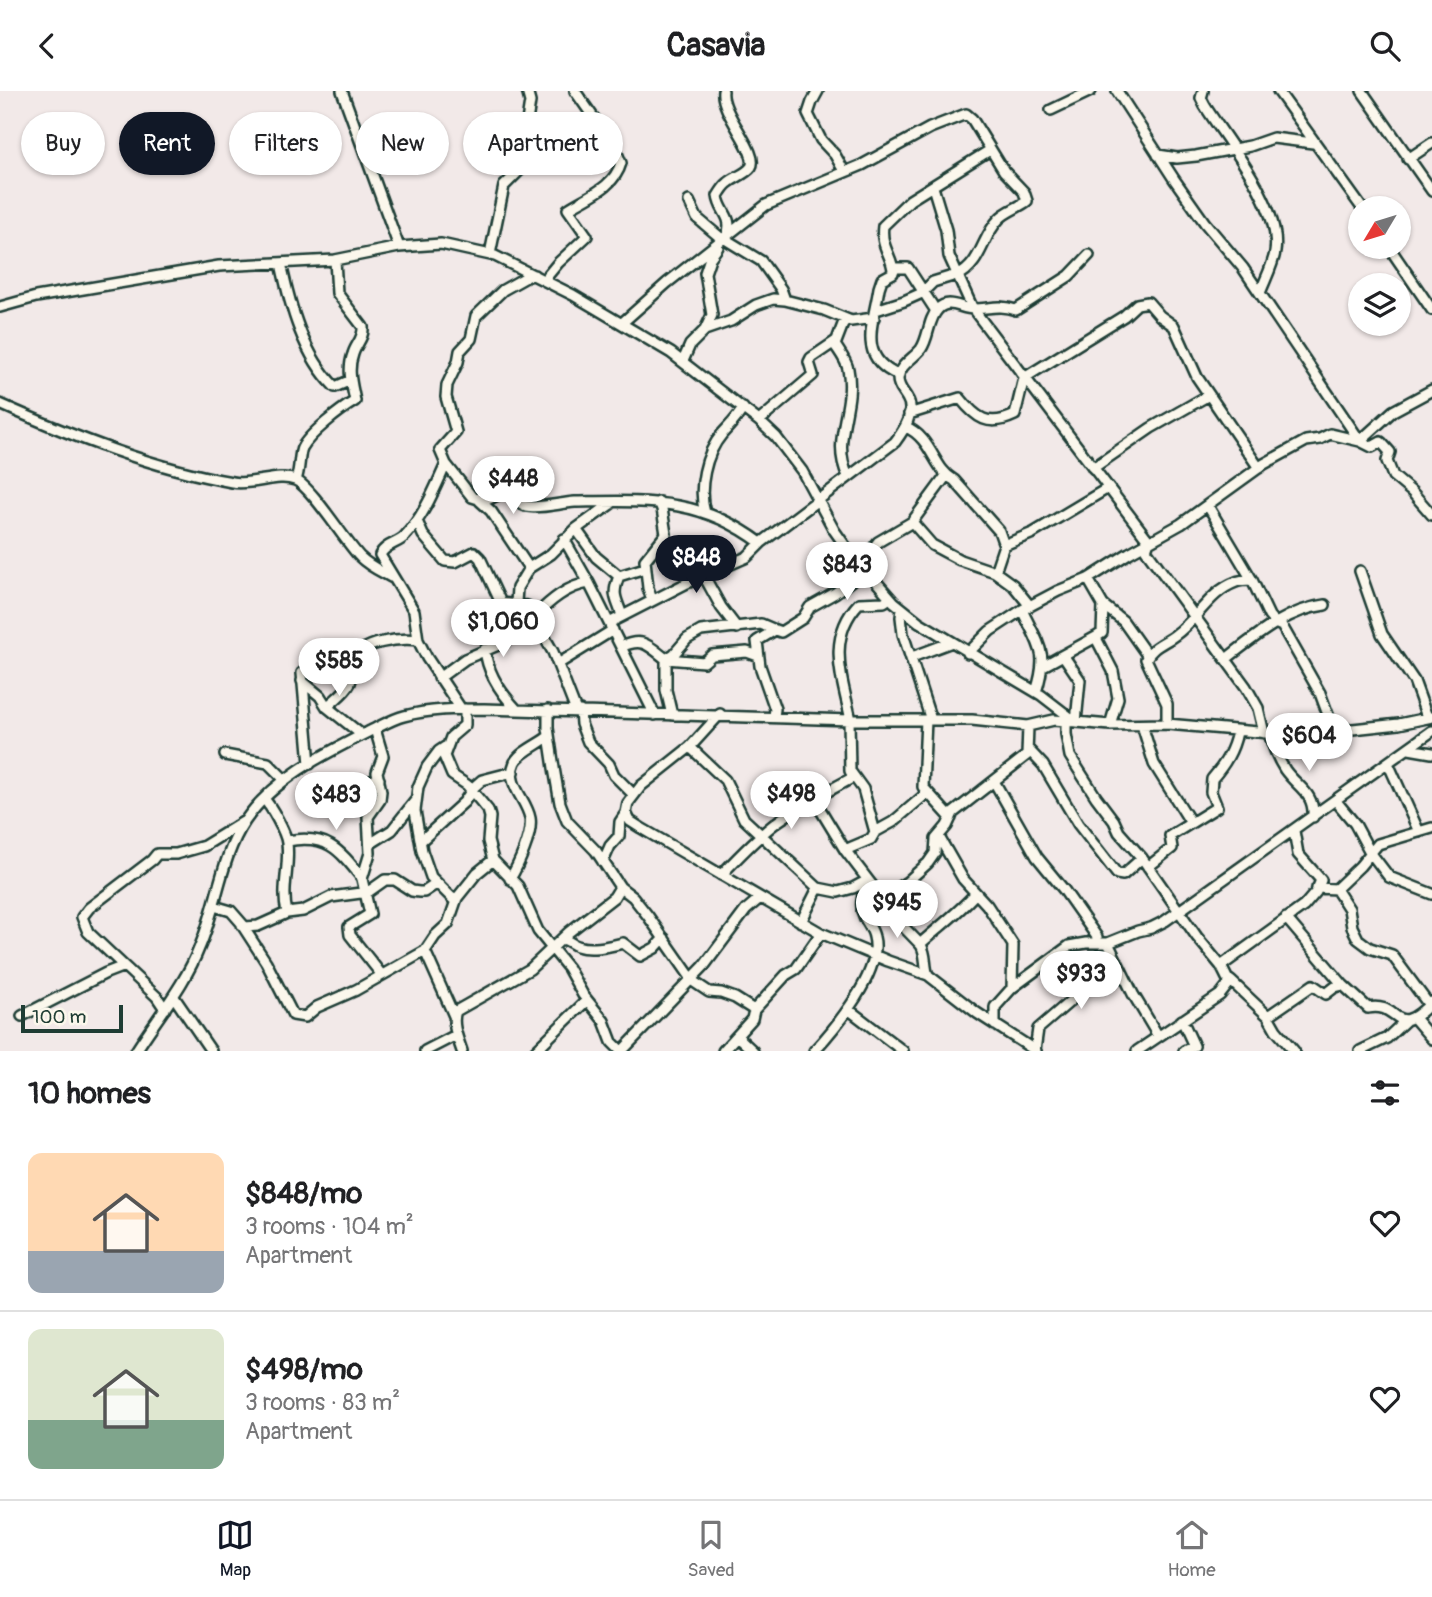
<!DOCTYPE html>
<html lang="en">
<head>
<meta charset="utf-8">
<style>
	body { margin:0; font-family:Pangolin,sans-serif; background:#f2f2f2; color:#202124; height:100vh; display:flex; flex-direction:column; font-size:26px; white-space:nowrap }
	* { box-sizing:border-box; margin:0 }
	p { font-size:23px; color:#757577 }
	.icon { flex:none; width:38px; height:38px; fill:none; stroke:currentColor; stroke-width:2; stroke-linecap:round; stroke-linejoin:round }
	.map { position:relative; height:960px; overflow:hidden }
	.side { display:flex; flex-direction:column; background:#fff; flex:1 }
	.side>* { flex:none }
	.top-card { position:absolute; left:21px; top:21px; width:700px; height:63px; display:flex; gap:14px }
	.needle { width:46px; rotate:232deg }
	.buttons { position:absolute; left:1348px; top:105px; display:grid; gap:14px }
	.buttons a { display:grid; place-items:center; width:63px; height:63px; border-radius:50%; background:#fff; box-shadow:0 2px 5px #0004; font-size:35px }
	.scale { position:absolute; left:21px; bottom:18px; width:102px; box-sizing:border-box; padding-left:7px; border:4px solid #1f3d34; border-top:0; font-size:19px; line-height:24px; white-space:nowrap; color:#1f3d34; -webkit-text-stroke:5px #fbf7ec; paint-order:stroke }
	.price { position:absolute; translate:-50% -60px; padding:0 16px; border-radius:24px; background:#fff; color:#222; font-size:23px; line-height:46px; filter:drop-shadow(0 2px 4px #0008) }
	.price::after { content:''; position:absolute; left:50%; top:42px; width:21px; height:16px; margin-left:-10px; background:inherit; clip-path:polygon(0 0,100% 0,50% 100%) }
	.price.on { background:#111827; color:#fff }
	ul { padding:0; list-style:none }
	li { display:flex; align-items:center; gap:21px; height:175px; padding:0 28px }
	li+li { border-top:2px solid #e0e0e0 }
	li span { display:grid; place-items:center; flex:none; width:196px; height:140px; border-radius:14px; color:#555 }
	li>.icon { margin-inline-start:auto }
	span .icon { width:84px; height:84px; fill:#fffc; stroke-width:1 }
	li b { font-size:30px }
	h2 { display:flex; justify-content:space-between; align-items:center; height:84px; padding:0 28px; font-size:30px }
	.chip { padding:0 24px; border-radius:32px; background:#fff; box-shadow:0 2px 5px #0004; font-size:24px; line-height:63px }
	.chip.on { background:#111827; color:#fff }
	header { display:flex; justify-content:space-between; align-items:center; height:91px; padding:0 28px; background:#fff; font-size:32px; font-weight:700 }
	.tabs { display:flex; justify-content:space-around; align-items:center; height:98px; border-top:2px solid #e0e0e0; background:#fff; font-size:19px; color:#757577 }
	.tabs a { display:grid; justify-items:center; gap:4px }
	.tabs .on { color:#111827 }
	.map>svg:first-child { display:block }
</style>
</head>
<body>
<header><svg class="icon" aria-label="back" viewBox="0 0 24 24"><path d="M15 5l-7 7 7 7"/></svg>Casavia<svg class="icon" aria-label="search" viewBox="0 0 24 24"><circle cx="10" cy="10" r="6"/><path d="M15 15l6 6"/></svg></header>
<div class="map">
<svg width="1432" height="960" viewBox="0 0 1432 960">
	<rect width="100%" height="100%" fill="#f2e9e8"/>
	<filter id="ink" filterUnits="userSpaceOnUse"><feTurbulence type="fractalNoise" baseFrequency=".0143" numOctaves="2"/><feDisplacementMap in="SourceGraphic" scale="14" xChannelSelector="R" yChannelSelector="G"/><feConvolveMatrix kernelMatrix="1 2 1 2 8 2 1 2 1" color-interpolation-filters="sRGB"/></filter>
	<g filter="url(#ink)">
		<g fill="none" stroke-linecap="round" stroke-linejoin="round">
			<defs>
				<path id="minor" d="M342,0L399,156
					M723,0C720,22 760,62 751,76C746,83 735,86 728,92C724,95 721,100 718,105C720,122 734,125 727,145
					M818,0L812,11L808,23L821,49L835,64L844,80
					M1117,0L1174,88L1205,132L1243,177L1360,350
					M1203,0L1201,7L1205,15C1228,52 1282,116 1275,161C1273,174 1265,189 1260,202
					M1278,0L1362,117
					M1362,0L1432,100
					M1051,19L1091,0
					M1158,64L1177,67L1196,65L1250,55L1273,47L1313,52
					M1408,68L1432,52
					M933,96L946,139L949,165L973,218L1149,450L1146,459L1246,596L1258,617L1264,642
					M689,110L697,127L722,148
					M725,148L761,170L781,198L785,209
					M1389,156L1432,219
					M490,163L504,95L523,76L529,64L525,43L530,11L527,0
					M281,172C290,215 303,264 335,296L351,289
					M894,177H908L936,220
					M544,189L558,172L587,145L568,118C588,105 614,97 621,72L615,57L575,0
					M0,216L36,206L219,175L335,169L399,156L441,153L495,165L573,204L671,262L759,330L776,346L802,380L834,439L846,456L894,511L919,531L1041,604L1076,631L1080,589L1063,564
					M876,219L904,210L922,202L933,191L956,184
					M845,228L835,254C840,262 846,269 848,278C856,317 830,348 848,385
					M622,232L667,192L766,114L862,74L930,37L966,23L972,28L1004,80L1024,101L1027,110C1018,117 1006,120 999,128C981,147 982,173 957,185
					M705,239L731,230L756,214L773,208L785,209L824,219L851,230L874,227
					M683,270L690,254L705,239L712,224L705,182L710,167L718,156
					M898,284C856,266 874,231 879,197L882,188L893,182C894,167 880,157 883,135L910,109L990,59
					M0,313C74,346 153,377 232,391C253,395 278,382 295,389C311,395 344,449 360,466C369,475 380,480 391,486
					M909,323L960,307C976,327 988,337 1015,324L1024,287L1124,225L1137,213L1148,211L1160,225L1174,235L1197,286L1259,377
					M759,330L813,284L809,271L811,267L836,250
					M906,336C932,347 934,379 954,389L999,440L1004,454L995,481
					M1360,350L1393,320L1432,299
					M446,373L472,406L485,410L504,401C513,403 517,412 526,415C540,418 560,412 575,411C647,410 700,406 761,452L895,351C904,339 916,321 907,307C903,300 898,296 898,288C899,274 913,268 921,258C929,247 928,228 938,218C949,207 961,218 973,218C991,218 997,213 1016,219L1069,185L1089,164
					M1093,377L1151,337L1209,304
					M296,389C300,379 299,363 302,357C310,342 340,319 355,310C352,294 347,279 353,263C356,253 364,247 363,236L337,202L335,169
					M480,410L491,420L529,477L551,463L576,438L612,412
					M1208,415L1252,489L1269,525L1275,532L1282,535L1320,602L1334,640
					M705,422C698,398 705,363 722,343C730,334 737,328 743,317
					M417,430L423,444L445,470L455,471L474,461L480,467L501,512L527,515L553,561L576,620
					M912,431L932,454L960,469L995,481L1013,494L1030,515
					M576,438L596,466L619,485
					M564,448L589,492L655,624
					M1004,454L1033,442L1108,397
					M1360,480L1382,543L1414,590L1427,626
					M704,485L721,516L737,537
					M1088,488L1103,514L1123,530L1147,564
					M652,509L648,497L645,469L666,443L662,418L659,411
					M516,512L517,497L529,477
					M1103,514L1102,542L1096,546L1097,549L1113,580L1118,607L1110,634
					M902,518L901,526L903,543L931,629
					M1022,519C1039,555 1049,561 1036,601
					M535,525C550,510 567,495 589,492
					M622,525C617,507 611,506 619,485L645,477
					M609,532L687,492L747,466L761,452
					M621,556C643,546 648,554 666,568L674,563L687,548L701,540L761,533L775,539
					M485,558C487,582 501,602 517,619
					M968,562L990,540L1022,519L1058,500L1088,488L1129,462L1181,433L1264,373L1306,350L1320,348L1330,343L1360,350L1372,356L1381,351L1390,361L1387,370L1393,385L1412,401L1432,424
					M912,566L952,551
					M1226,568C1256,545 1286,519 1325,514
					M558,573L613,539
					M1043,575L1096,546
					M302,582L310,673
					M439,587L465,568L505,551L511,544L509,521L514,512
					M302,590L320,605L327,616L362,644
					M327,616C335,608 345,602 350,592C353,585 352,577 354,570C360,550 401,547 418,549
					M461,618L427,567L418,549L414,520L380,464C385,453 398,453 405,445C424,425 435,397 446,373L440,359L456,341L446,306L447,294L458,271L460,260L471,248L476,225L503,199L528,185L534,184
					M548,619V637L554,677L560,712L567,730L596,760L620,796L633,806L648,825L694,891L709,901L721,902L735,907L754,919
					M580,620L581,633L588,651L609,673L614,684L634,704
					M720,623L690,656L725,689L744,728L818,797L838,801L853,797L868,789L882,807L890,822L921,854C927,864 924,874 928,884
					M672,624L666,599V568L704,571L712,564L747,561L758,565
					M774,625L775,618L760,575L757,550L775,539L781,541L803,527L810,516L835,502L865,479L869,463L878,451L912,431L946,385
					M851,629C842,587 826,547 859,512L884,511L890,507
					M926,629L923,696L951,727
					M1066,630V643L1070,665L1096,706L1114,730L1119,741L1142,767L1197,846L1221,875L1227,887L1231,890L1220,904L1137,960
					M1167,633V613L1146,568C1152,555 1165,552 1175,544C1198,528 1209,501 1236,491C1240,489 1247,489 1252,489
					M1142,634L1154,673L1191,732
					M375,638L383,665L377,681L381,700L380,709L368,726L370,762L362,788L370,823L349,836L350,844L381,883
					M1269,642C1273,656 1277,667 1285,679C1297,696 1315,702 1313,726
					M445,656L439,660L427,676L418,696L415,720L422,760L431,786L455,810
					M1028,658L1043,674L1078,733L1117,783L1123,784L1142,767
					M1409,658L1432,662
					M225,664L268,672L285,689
					M1388,672L1419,741
					M995,692L1037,766L1064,799L1097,846V851
					M312,706L330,698L379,688
					M817,706V713L845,759
					M264,708C271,715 286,742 287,752C290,776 281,797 287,822
					M1336,710L1355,733L1370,761L1389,786L1432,803
					M626,722L630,730L641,737L821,842L888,870L928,884L977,922L1036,960
					M875,741L893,731L927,702
					M939,746L963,788L987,814L1013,854L1012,897
					M422,749L464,711L474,696L482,689L513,681
					M287,750C327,743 338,757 362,787
					M370,753L392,739L415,710
					M493,769L518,795L538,840L568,877L583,904L604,930L612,951L621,960
					M603,771L610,755L619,745L620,731L626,722L628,712L641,695L690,656
					M1148,776L1172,757L1170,745L1217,716L1211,701L1212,688C1225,673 1233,660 1237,641
					M721,784C738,766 757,746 777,731C800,714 827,701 852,687
					M510,788C518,775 533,743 530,727C526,707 505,693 515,671C521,660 540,653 549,645
					M1317,797L1336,798L1360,775L1378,753L1432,737
					M1336,798L1349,818L1352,836L1358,848L1370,857L1392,864L1429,914
					M214,815L231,820L245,836L258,835L287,822L303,820L331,806L368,801L385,789H395L412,800L419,801H424L436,793
					M862,820L907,791L928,772L935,762L936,748L947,735L953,722L1027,664L1028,635
					M1286,827L1343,894
					M801,831L818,797
					M242,834L266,871L293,924L305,926L317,916L356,899L425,860L435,845L448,833L457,807L477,782L493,769L488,750L490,726L488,719L467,694L452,684L444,665L451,646L465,634V618
					M562,848C569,849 571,853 577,855C591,860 610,855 623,852L640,865L655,857L664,847
					M1108,852L1133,903L1158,945
					M920,853C939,836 959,821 975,803
					M425,860L454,925
					M124,875L88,841L82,826L89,817L152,769L157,763H176L204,755L243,731
					M1221,875L1304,815L1316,801L1321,789L1298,763L1294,740
					M1231,890L1268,925L1313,894L1326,903L1335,896L1343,894L1368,917C1401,910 1393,951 1432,911
					M174,906L211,960
					M848,918L903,960
					M22,925L106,882L124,875L157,906L165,918
					M1268,925L1276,939L1294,960
					M1414,927L1432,948
					M1182,929L1194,955L1184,960
					M995,934V916L1012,897L1069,855L1086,852H1108L1138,840L1151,837L1165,830L1432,640
					M738,946L753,960
					M1035,959L1038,938L1082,900L1120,877
					M136,960C158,925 185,894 200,855C217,815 221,766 245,730C274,687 326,662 370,640C381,635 392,628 404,625C430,618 458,618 484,618L851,629H972L1028,635L1054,629L1110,634L1167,633L1269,642L1334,640L1399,633L1432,626
					M425,960L456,944
					M462,960C458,948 451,932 456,920L530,878L569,841L614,806L620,796
					M535,960L587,909
					M622,960L704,875L746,819L760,807
					M723,960L752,928L754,919L786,884L796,878L821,842
					M814,960C836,936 883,880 874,846C873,840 870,836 867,831C858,817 862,804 868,789L845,759L871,748L875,741L863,698L850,680L849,629
					M1360,960L1387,947L1405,930"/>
			</defs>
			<use href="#minor" stroke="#1f3d34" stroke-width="14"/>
			<use href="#minor" stroke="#fbf7ec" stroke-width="9"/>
		</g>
	</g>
</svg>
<div class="buttons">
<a><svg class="needle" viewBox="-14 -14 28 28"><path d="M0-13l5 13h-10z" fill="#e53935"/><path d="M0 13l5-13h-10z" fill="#757577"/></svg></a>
<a><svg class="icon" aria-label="layers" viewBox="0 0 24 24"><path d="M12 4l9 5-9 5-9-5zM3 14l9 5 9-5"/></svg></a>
</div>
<div class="scale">100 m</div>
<b class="price" style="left:513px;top:425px">$448</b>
<b class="price on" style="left:696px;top:504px">$848</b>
<b class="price" style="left:847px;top:511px">$843</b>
<b class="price" style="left:503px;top:568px">$1,060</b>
<b class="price" style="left:339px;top:607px">$585</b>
<b class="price" style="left:1309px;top:682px">$604</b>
<b class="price" style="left:791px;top:740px">$498</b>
<b class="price" style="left:336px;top:741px">$483</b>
<b class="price" style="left:897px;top:849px">$945</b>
<b class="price" style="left:1081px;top:920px">$933</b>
<div class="top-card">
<a class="chip">Buy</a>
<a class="chip on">Rent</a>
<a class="chip">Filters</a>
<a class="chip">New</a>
<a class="chip">Apartment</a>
</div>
</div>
<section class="side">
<h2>10 homes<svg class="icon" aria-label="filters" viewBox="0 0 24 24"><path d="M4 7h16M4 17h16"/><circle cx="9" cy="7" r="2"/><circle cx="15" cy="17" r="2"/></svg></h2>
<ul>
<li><span style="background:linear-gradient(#ffd9b3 70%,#9aa5b1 0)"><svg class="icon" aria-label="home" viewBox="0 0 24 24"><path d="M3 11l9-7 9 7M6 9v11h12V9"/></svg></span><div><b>$848/mo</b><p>3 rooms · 104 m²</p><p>Apartment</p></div><svg class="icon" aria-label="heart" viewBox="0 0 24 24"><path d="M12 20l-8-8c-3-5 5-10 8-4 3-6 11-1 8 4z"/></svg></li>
<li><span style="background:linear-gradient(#dfe7d0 65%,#7fa58c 0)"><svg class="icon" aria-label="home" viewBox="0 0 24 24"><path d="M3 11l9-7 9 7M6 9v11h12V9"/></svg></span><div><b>$498/mo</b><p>3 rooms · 83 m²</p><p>Apartment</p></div><svg class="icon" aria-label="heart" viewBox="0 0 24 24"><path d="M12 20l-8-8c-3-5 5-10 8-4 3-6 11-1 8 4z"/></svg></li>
</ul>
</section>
<nav class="tabs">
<a class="on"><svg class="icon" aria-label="map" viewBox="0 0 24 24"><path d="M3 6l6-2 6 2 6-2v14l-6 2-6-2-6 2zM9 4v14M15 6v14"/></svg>Map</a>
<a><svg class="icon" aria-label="saved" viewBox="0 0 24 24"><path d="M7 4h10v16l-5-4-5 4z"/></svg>Saved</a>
<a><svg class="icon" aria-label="home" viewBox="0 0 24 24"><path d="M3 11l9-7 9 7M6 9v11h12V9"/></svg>Home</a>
</nav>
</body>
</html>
